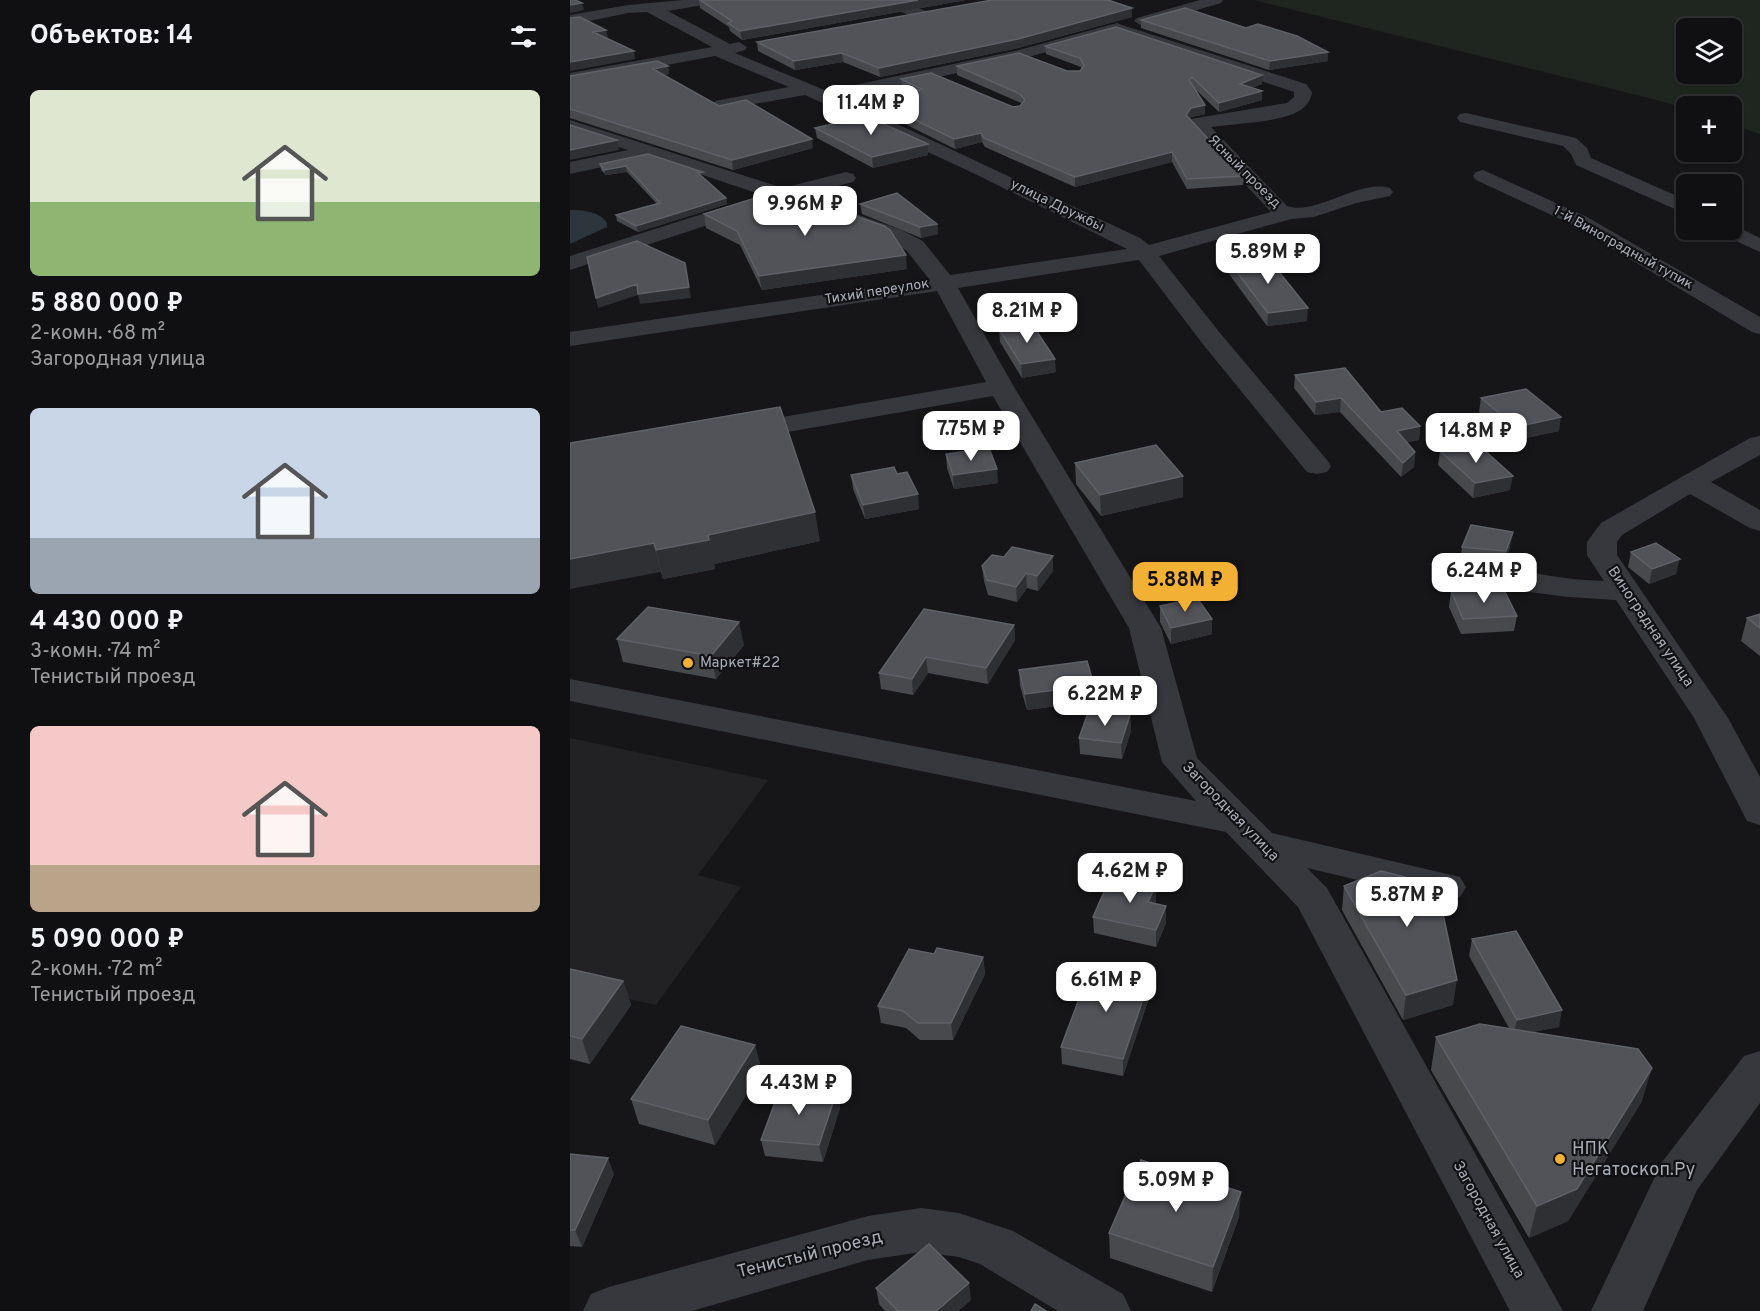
<!DOCTYPE html>
<html lang="ru">
<head>
<meta charset="utf-8">
<style>
	body { margin:0; font-family:Overpass,sans-serif; background:#1e1e20; color:#f1f3f6; height:100vh; display:flex; flex-direction:column; font-size:22px; white-space:nowrap }
	* { box-sizing:border-box; margin:0 }
	p { font-size:20px; color:#9c9d9f }
	.icon { flex:none; width:33px; height:33px; fill:none; stroke:currentColor; stroke-width:2; stroke-linecap:round; stroke-linejoin:round }
	.map { position:relative; flex:1; overflow:hidden }
	.sheet { display:flex; flex-direction:column; background:#101012; width:570px }
	.sheet>* { flex:none }
	.buttons { position:absolute; left:1106px; top:18px; display:grid; gap:12px }
	.buttons a { display:grid; place-items:center; width:66px; height:66px; border-radius:9px; background:#101012; box-shadow:0 2px 4px #0004,0 0 0 2px #303032; font-size:30px }
	.price { position:absolute; translate:-50% -51px; padding:0 14px; border-radius:12px; background:#fff; color:#222; font-size:20px; line-height:39px; filter:drop-shadow(0 2px 3px #0008) }
	.price::after { content:''; position:absolute; left:50%; top:36px; width:18px; height:14px; margin-left:-9px; background:inherit; clip-path:polygon(0 0,100% 0,50% 100%) }
	.price.selected { background:#f2b134; color:#111 }
	ul { padding:0; list-style:none }
	li { display:grid; align-content:center; gap:12px; height:318px; padding:0 30px }
	li span { display:grid; place-items:center; height:186px; border-radius:9px; color:#555 }
	li>.icon { margin-inline-start:auto }
	span .icon { width:108px; height:108px; fill:#fffc; stroke-width:1 }
	li b { font-size:26px }
	h2 { display:flex; justify-content:space-between; align-items:center; height:72px; padding:0 30px; font-size:26px }
	main { display:flex; flex:1; min-height:0 }
	.map>svg:first-child { display:block }
</style>
</head>
<body>
<main>
<section class="sheet">
<h2>Объектов: 14<svg class="icon" aria-label="filters" viewBox="0 0 24 24"><path d="M4 7h16M4 17h16"/><circle cx="9" cy="7" r="2"/><circle cx="15" cy="17" r="2"/></svg></h2>
<ul>
<li><span style="background:linear-gradient(#dfe7d0 60%,#8fb573 0)"><svg class="icon" aria-label="home" viewBox="0 0 24 24"><path d="M3 11l9-7 9 7M6 9v11h12V9"/></svg></span><div><b>5 880 000 ₽</b><p>2-комн. · 68 m²</p><p>Загородная улица</p></div></li>
<li><span style="background:linear-gradient(#c9d6e8 70%,#9aa5b1 0)"><svg class="icon" aria-label="home" viewBox="0 0 24 24"><path d="M3 11l9-7 9 7M6 9v11h12V9"/></svg></span><div><b>4 430 000 ₽</b><p>3-комн. · 74 m²</p><p>Тенистый проезд</p></div></li>
<li><span style="background:linear-gradient(#f6c9c9 75%,#b9a48a 0)"><svg class="icon" aria-label="home" viewBox="0 0 24 24"><path d="M3 11l9-7 9 7M6 9v11h12V9"/></svg></span><div><b>5 090 000 ₽</b><p>2-комн. · 72 m²</p><p>Тенистый проезд</p></div></li>
</ul>
</section>
<div class="map">
<svg width="1190" height="1311" viewBox="0 0 1190 1311">
	<rect width="100%" height="100%" fill="#161618"/>
	<path fill="#222225" d="M0,738L198,780L128,875L171,887L86,1005L0,986Z"/>
	<path fill="#1e261f" fill-rule="evenodd" d="M684,0H1190V134L1161,124V106H1116V109L1091,101ZM1116,28H1161V74H1116Z"/>
	<path fill="#2c353c" d="M0,210C13,210 29,211 37,223V227L0,244Z"/>
	<g fill="none" stroke-linecap="round" stroke-linejoin="round">
		<path fill="#37383d" fill-rule="evenodd" d="M113,0H146L139,4L98,11L160,44L169,42L177,47L175,50L165,53L257,91L449,50L547,23L552,25L736,84L742,92C741,100 736,107 729,111C708,123 665,123 641,127L717,206C748,216 787,179 820,188L823,192L820,196L786,203L744,217L721,219L589,256L650,333L757,460L761,466L757,472L747,474L737,472L632,343L569,260L388,288L444,387L591,628L627,758L702,833L890,877L896,887L890,897L876,901L737,868L757,888L993,1311H940L728,907L656,832L0,701V679L626,801L592,762L559,628L423,396L172,440L163,438L159,432L163,426L172,424L416,382L367,291L0,346V332L359,279L337,251L317,238L212,201L0,270V256L192,195L79,157L0,174V162L58,150L0,131V120L213,188L276,172L283,174L286,178L283,182L233,195L331,230L353,241L380,275L557,249L401,172L235,95L151,110L145,109L142,105L145,101L219,87L145,56L0,83V73L142,47L77,12L58,13L0,25V15L58,5ZM546,33L724,92V97L717,103L621,119L618,123L701,212L579,245L570,238L272,98L451,59Z
			M302,0H324L359,12L362,15L354,20L349,18L304,3Z
			M630,0H653L651,3L572,26L564,21L567,18Z
			M896,113L1006,138L1017,148L1021,158L1116,200V214L1006,165L1001,154L993,146L890,122L887,118L890,114Z
			M913,170L1017,217L1190,317V334L1182,332L1003,225L906,180L903,176L906,172Z
			M1161,224L1190,238V252L1151,234L1147,230H1161Z
			M1190,436V455L1141,482L1190,510V531L1180,528L1120,494L1052,535L1047,542V555L1158,718L1190,777V825L1177,821L1124,718L1046,600L998,597L870,580L866,573L870,566C904,558 960,574 996,578C1008,580 1021,580 1034,581L1017,555V542L1031,523L1180,438Z
			M1190,1051V1103L1127,1190L1073,1311H1021L1092,1162L1174,1056Z
			M351,1208L389,1213L443,1231L553,1294L561,1311H488L410,1264L389,1257L351,1252L298,1260L122,1311H13L21,1294L39,1287L298,1216Z"/>
	</g>
	<path fill="#47494d" d="M129,0H396L172,40L160,31L159,27L130,8Z
		M562,8V17L448,48L310,77L273,62L225,70L188,51L187,42Z
		M571,20L676,28L758,61L699,70L571,28Z
		M475,46L692,75V84L682,88L692,91V100L649,112L624,88L635,114L621,117L620,119L673,176V185L617,189L602,162L505,187L415,147L412,142L385,149L305,109L304,100L340,92L332,88L331,79L443,107L450,106L452,104L451,103L387,75V66L497,71H510L511,68V67L476,54Z
		M98,66L99,74L94,75L149,106L243,148L163,170L0,118V76Z
		M245,128L358,155L303,168L247,138Z
		M78,154L134,178L156,198L157,204L68,232L47,221L46,215L87,204L57,172L36,175L31,170L30,164Z
		M290,204L367,224L368,234L351,238L292,214Z
		M134,214L337,269L192,290L170,245L136,228Z
		M659,262L737,321L697,326L659,274Z
		M429,329L486,372L452,378L430,342Z
		M725,375L811,412L850,426L849,440L837,442L845,452L844,467L831,477L770,412L745,415L724,388Z
		M911,398L989,431L943,441L909,412Z
		M0,443L250,541L144,564L145,569L93,579L91,572Z
		M870,451L940,490L903,498L868,465Z
		M376,454L428,483L384,489L377,468Z
		M505,463L613,476V497L531,516L506,484Z
		M327,474L349,509L295,519L283,489L281,475Z
		M892,547H940L934,565L890,562Z
		M1061,552L1106,574L1079,584L1058,567Z
		M483,556V571L468,591L457,588L447,602L418,595L414,581L412,566L434,557Z
		M881,591L947,616L944,631L891,634L879,607Z
		M590,606L642,634L601,644L590,622Z
		M1190,614V656L1171,641L1177,618Z
		M444,625L445,640L418,684L358,673L343,695L311,689L309,673Z
		M47,639L174,645L146,679L53,662Z
		M449,670L525,701L457,710L450,686Z
		M560,715L561,731L552,759L510,754L509,738Z
		M586,885L585,904L596,923L586,947L524,933L523,917Z
		M774,886L883,1005L833,1020L772,910Z
		M902,939L989,1027L962,1032L1072,1101L998,1221L959,1238L861,1070L866,1037L939,1028L899,956Z
		M364,954L413,957L415,974L383,1040H350L336,1028L311,1023L308,1006Z
		M0,969L53,981L61,1005L20,1064L0,1059Z
		M580,978V995L553,1076L492,1064L491,1047Z
		M192,1070L145,1145L69,1124L61,1099Z
		M267,1091L270,1108L253,1162L195,1156L191,1140Z
		M0,1154L44,1174L12,1247L0,1246Z
		M669,1217L642,1292L540,1258L539,1233Z
		M306,1288L401,1300L388,1311H315L309,1304Z"/>
	<path fill="#2f3033" d="M348,0H396L172,40L170,31Z
		M12,3L14,10L0,13V5Z
		M562,8V17L448,48L310,77L309,68Z
		M36,30L38,38L25,40L23,32Z
		M64,51L65,59L0,71V62Z
		M758,52V61L699,70L700,61Z
		M272,53L273,62L225,70L224,61Z
		M98,66L99,74L84,77L83,69Z
		M692,75V84L669,93L670,84Z
		M692,91V100L649,112V103Z
		M635,105V114L621,117L616,125V115L621,108Z
		M411,133L412,142L385,149L384,139Z
		M242,139L243,148L163,170L162,160Z
		M47,140L49,150L0,160V150Z
		M358,144V155L303,168L302,157Z
		M602,152V162L505,187V177Z
		M56,166L57,172L36,175L34,170Z
		M156,198L157,204L68,232L66,226Z
		M367,224L368,234L351,238L350,227Z
		M336,255L337,269L192,290L189,276Z
		M67,284L119,287L121,298L70,304L68,295L28,308L26,298Z
		M738,308L737,321L697,326L698,313Z
		M485,359L486,372L452,378L451,364Z
		M771,398L770,412L745,415L746,402Z
		M991,417L989,431L943,441L946,427Z
		M850,426L849,440L825,445L827,431Z
		M845,452L844,467L831,477L833,463Z
		M427,469L428,483L384,489L383,475Z
		M613,476V497L531,516L530,495Z
		M943,476L940,490L903,498L905,483Z
		M348,494L349,509L295,519L293,505Z
		M245,512L250,541L144,564L145,569L93,579L86,550L138,535Z
		M943,532L940,547L934,565L936,551Z
		M84,543L91,572L0,589V559Z
		M483,556V571L468,591L467,576Z
		M1110,559L1106,574L1079,584L1082,569Z
		M456,573L457,588L447,602L446,587Z
		M642,619V634L601,644V628Z
		M169,622L174,645L146,679L141,656Z
		M444,625L445,640L418,684L416,668Z
		M356,657L358,673L343,695L342,679Z
		M524,685L525,701L457,710L455,694Z
		M560,715L561,731L552,759L551,743Z
		M586,885V902L579,919L578,902Z
		M596,906V923L586,947V930Z
		M413,957L415,974L383,1040L381,1023Z
		M580,978V995L553,1076V1059Z
		M887,980L883,1005L833,1020L836,995Z
		M53,981L61,1005L20,1064L12,1039Z
		M992,1010L989,1027L943,1036L947,1020Z
		M185,1045L192,1070L145,1145L138,1120Z
		M1082,1068L1072,1101L998,1221L959,1238L967,1206Z
		M267,1091L270,1108L253,1162L249,1145Z
		M38,1158L44,1174L12,1247L5,1230Z
		M671,1192L669,1217L642,1292L643,1267Z
		M399,1283L401,1300L388,1311H366Z"/>
	<path fill="#525359" stroke="#5f6168" stroke-width="1.5" d="M0,0H5L12,3L0,5Z
		M130,0H348L170,31L158,23L162,21Z
		M422,0H538L562,8L448,39L309,68L272,53L224,61L187,42Z
		M615,8L676,28L688,24L727,36L758,52L700,61L571,20Z
		M10,17L36,30L23,32L64,51L0,62V18Z
		M546,27L692,75L670,84L692,91L649,103L622,77L619,80L635,105L621,108L616,115L673,176L617,179L602,152L505,177L414,138L411,133L384,139L304,100L352,89L331,79L361,73L443,107L450,106L455,100L450,94L387,66L449,53L497,71H510L514,66L510,58L475,46Z
		M87,61L98,66L83,69L149,106L176,100L242,139L162,160L0,109V76Z
		M296,116L358,144L302,157L245,128Z
		M0,125L47,140L0,150Z
		M78,154L133,172L128,173L156,198L66,226L46,215L90,203L56,166L34,170L30,164Z
		M327,193L367,224L350,227L290,204Z
		M189,197L232,217L262,208L314,226L320,230L336,255L189,276L167,231L134,214Z
		M67,241L115,263L119,287L68,294L67,284L26,298L17,257Z
		M697,257L738,308L698,313L659,262Z
		M462,324L485,359L451,364L429,329Z
		M775,368L811,412L832,408L850,426L827,431L845,452L833,463L771,398L746,402L725,375Z
		M956,389L991,417L946,427L911,398Z
		M210,407L245,512L138,535L139,540L86,550L84,543L0,559V443Z
		M586,445L613,476L530,495L505,463Z
		M895,446L901,451L913,449L943,476L905,483L870,451Z
		M419,448L427,469L383,475L376,454Z
		M324,467L327,474L337,472L348,494L293,505L281,475Z
		M901,525L943,532L936,551L892,547Z
		M1086,543L1110,559L1082,569L1061,552Z
		M442,547L483,556L467,576L456,573L446,587L417,580L412,566L422,555L434,557Z
		M933,588L947,616L893,619L881,591Z
		M627,598L642,619L601,628L590,606Z
		M78,607L169,622L141,656L47,639Z
		M354,609L444,625L416,668L356,657L342,679L309,673Z
		M1190,614V628L1177,618Z
		M517,661L524,685L455,694L449,670Z
		M519,710L560,715L551,743L509,738Z
		M811,871L867,885L887,980L836,995L774,886Z
		M541,876L586,885L578,902L596,906L586,930L523,917Z
		M946,931L992,1010L947,1020L902,939Z
		M367,948L413,957L381,1023H348L333,1011L308,1006L339,949L364,954Z
		M521,967L580,978L553,1059L491,1047Z
		M0,969L53,981L12,1039L0,1036Z
		M910,1024L1068,1049L1082,1068L1007,1189L967,1206L866,1037Z
		M111,1026L185,1045L138,1120L61,1099Z
		M211,1086L267,1091L249,1145L191,1140Z
		M0,1154L38,1158L5,1230H0Z
		M571,1160L671,1192L643,1267L539,1233Z
		M359,1244L399,1283L366,1311H328L306,1288Z
		M465,1304L476,1311H461Z"/>
	<g fill="#f2b134" stroke="#111113" stroke-width="2">
		<circle cx="118" cy="663" r="6"/>
		<circle cx="990" cy="1159" r="6"/>
	</g>
	<g text-anchor="middle" dominant-baseline="central" stroke-width="4.5" stroke-linejoin="round" paint-order="stroke">
		<g font-size="14" fill="#a8adb8" stroke="#111113">
			<text transform="translate(674 172) rotate(45)">Ясный проезд</text>
			<text transform="translate(487 206) rotate(26)">улица Дружбы</text>
			<text transform="translate(1053 248) rotate(29)">1-й Виноградный тупик</text>
			<text transform="translate(307 292) rotate(-9)">Тихий переулок</text>
		</g>
		<g font-size="15" fill="#a8adb8" stroke="#111113">
			<text transform="translate(1080 627) rotate(56)">Виноградная улица</text>
			<text transform="translate(660 812) rotate(46)">Загородная улица</text>
			<text transform="translate(918 1220) rotate(61)">Загородная улица</text>
		</g>
		<g font-size="15" fill="#a8adb8" stroke="#111113" text-anchor="start">
			<text x="130" y="663">Маркет#22</text>
		</g>
		<g font-size="18" fill="#a8adb8" stroke="#111113" text-anchor="start">
			<text x="1002" y="1149">НПК<tspan x="1002" dy="21">Негатоскоп.Ру</tspan></text>
		</g>
		<g font-size="18" fill="#a8adb8" stroke="#111113">
			<text transform="translate(240 1255) rotate(-14)">Тенистый проезд</text>
		</g>
	</g>
</svg>
<div class="buttons">
<a><svg class="icon" aria-label="layers" viewBox="0 0 24 24"><path d="M12 4l9 5-9 5-9-5zM3 14l9 5 9-5"/></svg></a>
<a>+</a>
<a>−</a>
</div>
<b class="price" style="left:301px;top:136px">11.4M ₽</b>
<b class="price" style="left:235px;top:237px">9.96M ₽</b>
<b class="price" style="left:698px;top:285px">5.89M ₽</b>
<b class="price" style="left:457px;top:344px">8.21M ₽</b>
<b class="price" style="left:401px;top:462px">7.75M ₽</b>
<b class="price" style="left:906px;top:464px">14.8M ₽</b>
<b class="price" style="left:914px;top:604px">6.24M ₽</b>
<b class="price selected" style="left:615px;top:613px">5.88M ₽</b>
<b class="price" style="left:535px;top:727px">6.22M ₽</b>
<b class="price" style="left:560px;top:904px">4.62M ₽</b>
<b class="price" style="left:837px;top:928px">5.87M ₽</b>
<b class="price" style="left:536px;top:1013px">6.61M ₽</b>
<b class="price" style="left:229px;top:1116px">4.43M ₽</b>
<b class="price" style="left:606px;top:1213px">5.09M ₽</b>
</div>
</main>
</body>
</html>
